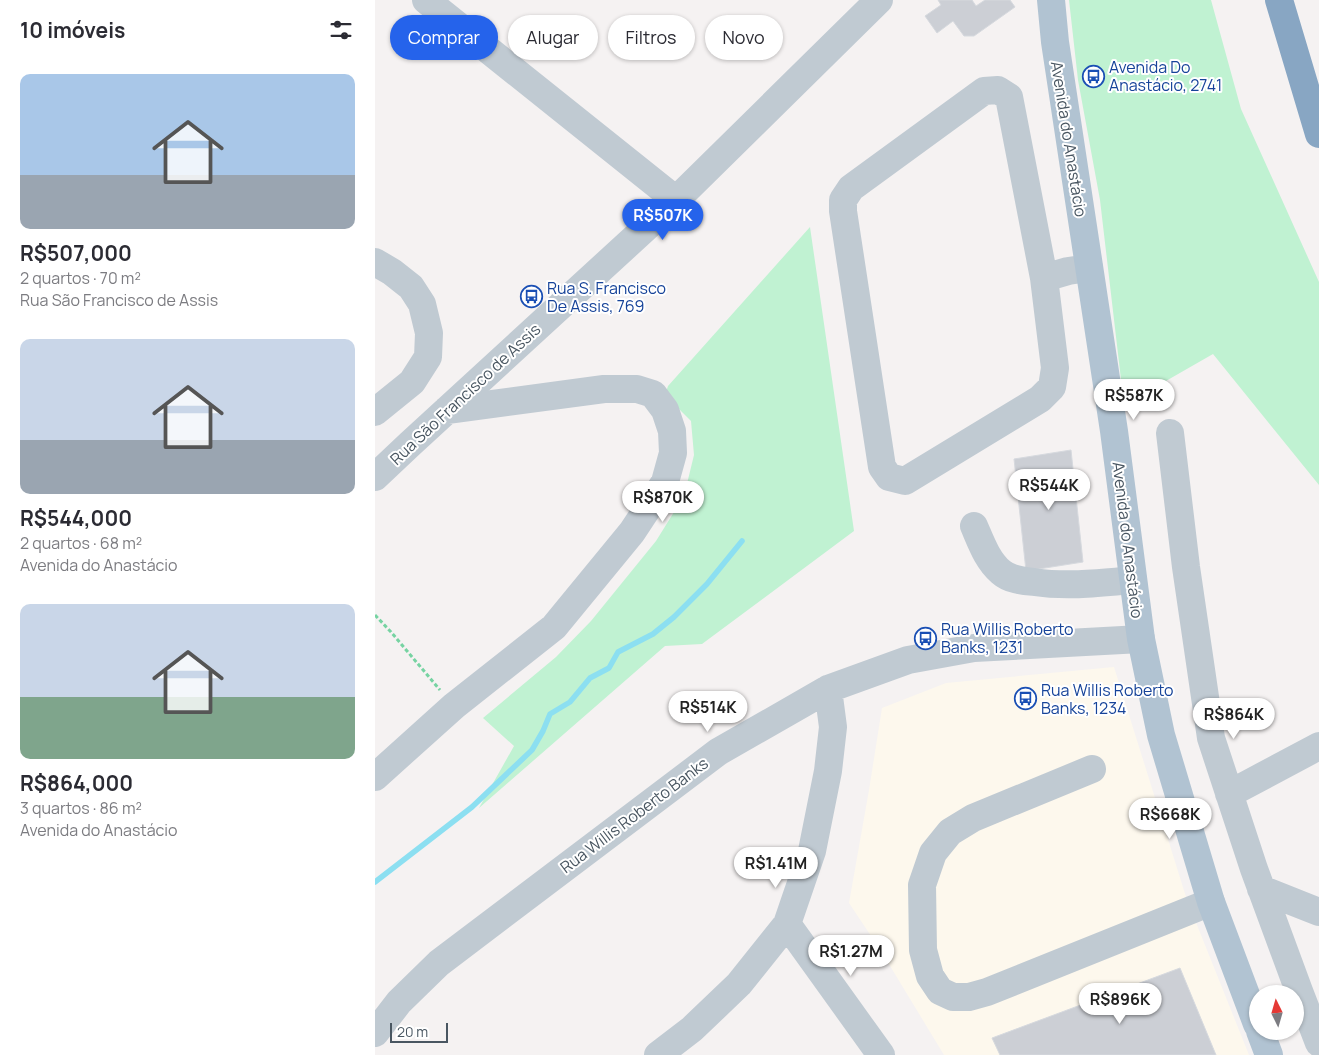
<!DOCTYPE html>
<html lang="pt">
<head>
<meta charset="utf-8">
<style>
	body { margin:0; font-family:Manrope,sans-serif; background:#f7f7f7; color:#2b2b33; height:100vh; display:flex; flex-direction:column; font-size:19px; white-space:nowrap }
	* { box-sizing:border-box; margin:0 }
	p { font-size:16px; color:#7c7c81 }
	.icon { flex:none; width:28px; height:28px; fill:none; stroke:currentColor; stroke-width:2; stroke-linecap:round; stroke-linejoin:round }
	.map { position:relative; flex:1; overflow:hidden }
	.sheet { display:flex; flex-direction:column; background:#fff; width:375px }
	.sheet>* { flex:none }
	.guide { position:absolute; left:15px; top:15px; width:475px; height:45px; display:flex; gap:10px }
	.needle { width:32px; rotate:355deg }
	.fabs { position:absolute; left:874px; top:985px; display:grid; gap:10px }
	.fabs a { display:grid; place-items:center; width:55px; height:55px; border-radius:50%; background:#fff; box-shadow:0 1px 4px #0004; font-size:25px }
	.scale { position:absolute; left:15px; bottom:12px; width:58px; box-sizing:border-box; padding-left:5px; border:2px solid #495661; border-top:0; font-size:14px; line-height:18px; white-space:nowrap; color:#495661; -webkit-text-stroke:4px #fff; paint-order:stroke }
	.price { position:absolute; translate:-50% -42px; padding:0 11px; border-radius:18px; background:#fff; color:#222; font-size:16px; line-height:32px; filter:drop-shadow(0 1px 2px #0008) }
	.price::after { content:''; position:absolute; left:50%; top:30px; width:15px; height:11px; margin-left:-8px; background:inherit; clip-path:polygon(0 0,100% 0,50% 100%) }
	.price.active { background:#2563eb; color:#fff }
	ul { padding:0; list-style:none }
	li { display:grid; align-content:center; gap:10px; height:265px; padding:0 20px }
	li span { display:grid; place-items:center; height:155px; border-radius:10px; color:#555 }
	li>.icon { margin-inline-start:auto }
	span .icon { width:90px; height:90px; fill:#fffc; stroke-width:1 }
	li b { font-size:21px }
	h2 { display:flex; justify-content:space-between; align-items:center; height:60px; padding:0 20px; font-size:21px }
	.tag { padding:0 18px; border-radius:22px; background:#fff; box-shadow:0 1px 4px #0004; font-size:18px; line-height:45px }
	.tag.active { background:#2563eb; color:#fff }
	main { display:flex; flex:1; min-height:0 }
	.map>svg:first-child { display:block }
</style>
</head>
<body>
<main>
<section class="sheet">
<h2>10 imóveis<svg class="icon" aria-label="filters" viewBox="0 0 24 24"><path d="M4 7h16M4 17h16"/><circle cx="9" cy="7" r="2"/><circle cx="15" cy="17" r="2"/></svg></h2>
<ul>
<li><span style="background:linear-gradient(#a9c7e8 65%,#9aa5b1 0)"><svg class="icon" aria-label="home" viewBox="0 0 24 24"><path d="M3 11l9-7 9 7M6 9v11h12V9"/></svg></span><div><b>R$507,000</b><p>2 quartos · 70 m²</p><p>Rua São Francisco de Assis</p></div></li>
<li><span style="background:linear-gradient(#c9d6e8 65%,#9aa5b1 0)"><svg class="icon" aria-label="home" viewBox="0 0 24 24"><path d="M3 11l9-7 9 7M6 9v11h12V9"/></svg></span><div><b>R$544,000</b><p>2 quartos · 68 m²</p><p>Avenida do Anastácio</p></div></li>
<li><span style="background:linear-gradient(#c9d6e8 60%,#7fa58c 0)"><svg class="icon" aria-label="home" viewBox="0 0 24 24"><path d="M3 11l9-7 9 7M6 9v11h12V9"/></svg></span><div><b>R$864,000</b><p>3 quartos · 86 m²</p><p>Avenida do Anastácio</p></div></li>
</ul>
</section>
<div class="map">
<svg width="944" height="1055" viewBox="0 0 944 1055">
	<rect width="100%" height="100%" fill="#f5f2f2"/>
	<path fill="#fdf8ed" d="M739,667L812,900L874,1055H569L506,951L474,903L494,790L507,708L571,683Z"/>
	<path fill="#c0f2d2" d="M694,0H836L866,109L944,282V485L838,354L749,405L725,200L703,80Z
		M435,227L479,531L327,644L290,646L104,808L139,746L108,718L181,657L216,621L281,541L309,496L319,455L316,421L290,395L293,386Z"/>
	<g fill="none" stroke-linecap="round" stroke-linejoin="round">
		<path stroke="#8cdff1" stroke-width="5.5" d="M0,882L97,807L157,750L168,731L175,714L195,702L215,678L234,668L243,652L278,634L299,617L332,584L367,541"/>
	</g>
	<path fill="#cccfd5" stroke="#d6d9de" d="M563,0H597L601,6L610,0H635L640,7L599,36H589L578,21L562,33L550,16L566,5Z
		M696,450L708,562L651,571L639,459Z
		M805,968L841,1055H625L617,1038Z"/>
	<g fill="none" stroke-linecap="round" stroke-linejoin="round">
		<path stroke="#76d3a2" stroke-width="3" stroke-dasharray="4 2.5" stroke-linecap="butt" d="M0,615L16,632L65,690"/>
		<path stroke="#c0cad2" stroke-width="28" d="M51,0L301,200
			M623,90L634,97L669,278L680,368L677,387L665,399L530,481L514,477L507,467L468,211V200L476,188L609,91Z
			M0,262L17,272L36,287L47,304L54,333L53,357L37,382L0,412
			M669,278L693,271L714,268
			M795,433L811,567L836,738L879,869L924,991L944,1043
			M0,477L35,444L301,200L504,0
			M599,526C606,542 612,560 626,572C635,580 648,581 659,582C692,587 725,583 758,580
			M717,769L598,818L575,832L558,853L547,885L548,950L555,976L565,991L578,997H594L612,992L836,902
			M0,777L79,706L179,627L257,532L290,482L298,453L297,431L290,410L278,394L262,389H229L72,410
			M854,794L944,746
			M886,889L944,912
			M412,924L506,1055
			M0,1033L24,1002L64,963L343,752L453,689L533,660L599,648L766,639
			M283,1055L317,1029L364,984L412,924L437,851L453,771L458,727L453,689"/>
		<path stroke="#b1c3d2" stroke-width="28" d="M676,0L680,42L739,431L766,639L786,735L836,902L882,1024
			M885,1031L894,1055"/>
		<path stroke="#88a6c3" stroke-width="28" d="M904,0L944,134"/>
	</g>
	<defs>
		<symbol id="bus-ring" viewBox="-11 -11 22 22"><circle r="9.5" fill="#fff" stroke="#1a4fb4" stroke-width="1.5"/><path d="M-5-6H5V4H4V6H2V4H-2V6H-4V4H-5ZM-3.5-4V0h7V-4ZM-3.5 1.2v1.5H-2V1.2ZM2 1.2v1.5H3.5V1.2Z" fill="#1a4fb4"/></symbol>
	</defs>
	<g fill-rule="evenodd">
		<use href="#bus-ring" x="706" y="64" width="25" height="25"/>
		<use href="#bus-ring" x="144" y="284" width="25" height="25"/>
		<use href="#bus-ring" x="538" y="626" width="25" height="25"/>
		<use href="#bus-ring" x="638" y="686" width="25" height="25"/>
	</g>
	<g text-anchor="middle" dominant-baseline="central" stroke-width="4" stroke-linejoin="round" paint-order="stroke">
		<g font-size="16" fill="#164399" stroke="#fff" text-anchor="start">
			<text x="734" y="67">Avenida Do<tspan x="734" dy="18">Anastácio, 2741</tspan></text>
			<text x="172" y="288">Rua S. Francisco<tspan x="172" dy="18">De Assis, 769</tspan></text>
			<text x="566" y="629">Rua Willis Roberto<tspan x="566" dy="18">Banks, 1231</tspan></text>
			<text x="666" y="690">Rua Willis Roberto<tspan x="666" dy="18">Banks, 1234</tspan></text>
		</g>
		<g font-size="16" fill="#495661" stroke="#fff">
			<text transform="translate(694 139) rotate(81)">Avenida do Anastácio</text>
			<text transform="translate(90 394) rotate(-43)">Rua São Francisco de Assis</text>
			<text transform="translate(753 540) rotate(83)">Avenida do Anastácio</text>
			<text transform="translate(259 815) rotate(-37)">Rua Willis Roberto Banks</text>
		</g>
	</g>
</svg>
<div class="fabs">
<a><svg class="needle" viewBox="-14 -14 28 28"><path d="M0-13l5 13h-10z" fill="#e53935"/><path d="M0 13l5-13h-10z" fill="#7c7c81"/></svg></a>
</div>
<div class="scale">20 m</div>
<b class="price active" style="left:288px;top:241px">R$507K</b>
<b class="price" style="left:759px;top:421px">R$587K</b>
<b class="price" style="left:674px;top:511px">R$544K</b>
<b class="price" style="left:288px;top:523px">R$870K</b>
<b class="price" style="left:333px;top:733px">R$514K</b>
<b class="price" style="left:859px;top:740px">R$864K</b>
<b class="price" style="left:795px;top:840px">R$668K</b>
<b class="price" style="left:401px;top:889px">R$1.41M</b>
<b class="price" style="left:476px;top:977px">R$1.27M</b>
<b class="price" style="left:745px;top:1025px">R$896K</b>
<div class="guide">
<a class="tag active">Comprar</a>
<a class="tag">Alugar</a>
<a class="tag">Filtros</a>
<a class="tag">Novo</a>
</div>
</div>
</main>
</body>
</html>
